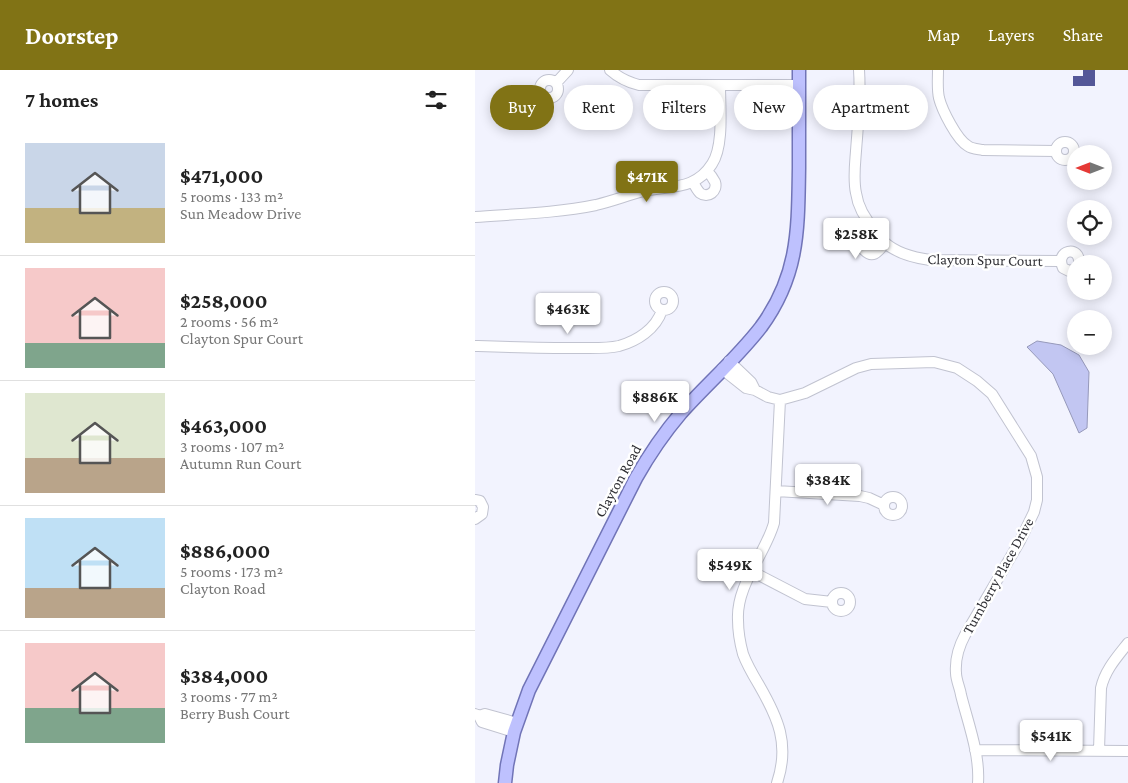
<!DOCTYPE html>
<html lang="en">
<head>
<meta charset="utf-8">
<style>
	body { margin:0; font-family:"Crimson Pro",serif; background:#f6f6f6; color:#222; height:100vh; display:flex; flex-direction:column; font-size:19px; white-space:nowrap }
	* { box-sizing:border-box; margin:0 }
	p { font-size:16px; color:#767676 }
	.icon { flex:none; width:28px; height:28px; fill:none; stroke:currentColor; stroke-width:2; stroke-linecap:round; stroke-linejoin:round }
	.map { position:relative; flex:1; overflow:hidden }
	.details { display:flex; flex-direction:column; background:#fff; width:475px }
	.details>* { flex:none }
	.banner { position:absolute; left:15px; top:15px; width:475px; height:45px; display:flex; gap:10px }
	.needle { width:32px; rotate:270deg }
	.fabs { position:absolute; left:592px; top:75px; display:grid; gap:10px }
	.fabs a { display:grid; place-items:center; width:45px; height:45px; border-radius:50%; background:#fff; box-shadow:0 2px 12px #0003; font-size:25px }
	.price { position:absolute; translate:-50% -42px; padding:0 11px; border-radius:5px; background:#fff; color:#222; font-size:16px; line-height:32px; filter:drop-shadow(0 1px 2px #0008) }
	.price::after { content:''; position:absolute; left:50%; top:30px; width:15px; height:11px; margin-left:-8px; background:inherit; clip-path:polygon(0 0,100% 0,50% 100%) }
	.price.active { background:#817315; color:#fff }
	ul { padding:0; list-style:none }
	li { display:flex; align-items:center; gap:15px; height:125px; padding:0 25px }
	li+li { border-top:1px solid #e0e0e0 }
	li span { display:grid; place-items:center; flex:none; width:140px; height:100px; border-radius:0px; color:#555 }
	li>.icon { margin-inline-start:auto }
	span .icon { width:60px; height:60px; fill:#fffc; stroke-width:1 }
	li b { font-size:21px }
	h2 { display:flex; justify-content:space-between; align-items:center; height:60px; padding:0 25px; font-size:21px }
	.chip { padding:0 18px; border-radius:22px; background:#fff; box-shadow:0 2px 12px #0003; font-size:18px; line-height:45px }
	.chip.active { background:#817315; color:#fff }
	header { display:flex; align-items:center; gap:30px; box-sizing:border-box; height:70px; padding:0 25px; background:#817315; color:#fff }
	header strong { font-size:24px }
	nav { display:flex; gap:28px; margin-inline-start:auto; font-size:18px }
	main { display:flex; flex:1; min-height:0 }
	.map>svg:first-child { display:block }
</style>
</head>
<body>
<header>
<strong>Doorstep</strong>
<nav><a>Map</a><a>Layers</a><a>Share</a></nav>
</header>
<main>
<section class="details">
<h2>7 homes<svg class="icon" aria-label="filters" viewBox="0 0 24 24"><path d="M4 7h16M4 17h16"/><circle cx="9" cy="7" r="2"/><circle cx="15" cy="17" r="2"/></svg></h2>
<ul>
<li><span style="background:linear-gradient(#c9d6e8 65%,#c2b280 0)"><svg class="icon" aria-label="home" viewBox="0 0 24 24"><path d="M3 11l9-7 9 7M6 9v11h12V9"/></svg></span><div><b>$471,000</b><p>5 rooms · 133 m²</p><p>Sun Meadow Drive</p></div></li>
<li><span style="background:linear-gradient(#f6c9c9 75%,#7fa58c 0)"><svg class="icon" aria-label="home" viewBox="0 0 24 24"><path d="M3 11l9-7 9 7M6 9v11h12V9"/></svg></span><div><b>$258,000</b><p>2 rooms · 56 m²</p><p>Clayton Spur Court</p></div></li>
<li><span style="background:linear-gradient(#dfe7d0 65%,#b9a48a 0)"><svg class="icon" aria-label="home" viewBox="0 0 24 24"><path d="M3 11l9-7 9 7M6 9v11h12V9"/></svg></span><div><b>$463,000</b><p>3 rooms · 107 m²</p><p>Autumn Run Court</p></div></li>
<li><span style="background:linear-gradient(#bfe0f5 70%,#b9a48a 0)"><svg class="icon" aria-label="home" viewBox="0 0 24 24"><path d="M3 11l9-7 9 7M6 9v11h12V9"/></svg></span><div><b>$886,000</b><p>5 rooms · 173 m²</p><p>Clayton Road</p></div></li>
<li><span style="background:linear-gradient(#f6c9c9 65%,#7fa58c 0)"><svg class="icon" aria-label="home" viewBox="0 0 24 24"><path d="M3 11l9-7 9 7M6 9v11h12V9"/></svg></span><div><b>$384,000</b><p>3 rooms · 77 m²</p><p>Berry Bush Court</p></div></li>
</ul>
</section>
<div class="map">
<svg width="653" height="713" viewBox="0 0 653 713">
	<rect width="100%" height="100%" fill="#f2f3fe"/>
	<path fill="#c2c6f2" stroke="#9699ba" d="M562,271L586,275L604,285L614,302L612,358L604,363L578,304L552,277Z"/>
	<path fill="#545798" d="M608,0H620V16H598V6H608Z"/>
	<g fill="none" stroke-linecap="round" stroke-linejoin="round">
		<defs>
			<path id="minor" d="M135,0C144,8 152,12 164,15H324
				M384,0C386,27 383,54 381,81C380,95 378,109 381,123C383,137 390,149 400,160C403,164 406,168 409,172C421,183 440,188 455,190L586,191
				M463,0C463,9 462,19 464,28C467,40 482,70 493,76C497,79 503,79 508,80L581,81
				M65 19a9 9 0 1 1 18 0a9 9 0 1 1-18 0Z
				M81,13L93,0
				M581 81a9 9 0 1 1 18 0a9 9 0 1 1-18 0Z
				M218,112C220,116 222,120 225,123C233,129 243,121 240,112C238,108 235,104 232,101
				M0,147C40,144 82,143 121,135C138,131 153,125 169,121C195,115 220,121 237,94C249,76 245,37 245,16
				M400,160L388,172L389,180C399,190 404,180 410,173
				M601,199L594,201L588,198C579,180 606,174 604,194
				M180 231a9 9 0 1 1 18 0a9 9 0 1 1-18 0Z
				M0,276C34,277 67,278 101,278C115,278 130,279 144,276C162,271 181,259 187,240
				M254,291L276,312L280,320
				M247,299L271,318L280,320L293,327L305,330L330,323L381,298L396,294L459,292L482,298L502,311L517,324L556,386L562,407V430L559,442L545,471L490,565C484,576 480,590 481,603C481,610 485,618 486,625C493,653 505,684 503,713
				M301,421L385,426L394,428L409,435
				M409 436a9 9 0 1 1 18 0a9 9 0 1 1-18 0Z
				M0,430L5,431L8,437L7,444L0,449
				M276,501L330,529L357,532
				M357 532a9 9 0 1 1 18 0a9 9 0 1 1-18 0Z
				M0,644L4,646L7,652L39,662
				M4,646L10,644L42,653
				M500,680L653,681
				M624,680L626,618C630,600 642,587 653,573
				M302,713C315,674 303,648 284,615C278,605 272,595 268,584C265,573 263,561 263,550C261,515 290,485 299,453L305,330"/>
			<path id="major" d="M30,713L32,695L39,662L54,620L161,408C174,385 189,363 206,343C232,314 262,288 286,257C324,205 323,160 324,98C324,66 324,33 324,0"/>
		</defs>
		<use href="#minor" stroke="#c1c3d0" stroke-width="12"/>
		<use href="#major" stroke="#7174b7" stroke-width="15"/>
		<use href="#minor" stroke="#fff" stroke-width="10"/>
		<use href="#major" stroke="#bec1fe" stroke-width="12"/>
	</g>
	<g text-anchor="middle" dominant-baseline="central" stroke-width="5" stroke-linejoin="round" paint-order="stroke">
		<g font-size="15" fill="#313136" stroke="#fff">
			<text transform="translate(510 190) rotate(1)">Clayton Spur Court</text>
			<text transform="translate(143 411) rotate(-61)">Clayton Road</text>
			<text transform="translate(523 506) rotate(-61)">Turnberry Place Drive</text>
		</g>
	</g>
</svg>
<div class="fabs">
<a><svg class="needle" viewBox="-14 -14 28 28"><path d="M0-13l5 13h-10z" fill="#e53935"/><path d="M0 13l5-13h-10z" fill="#767676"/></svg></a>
<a><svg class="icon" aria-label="locate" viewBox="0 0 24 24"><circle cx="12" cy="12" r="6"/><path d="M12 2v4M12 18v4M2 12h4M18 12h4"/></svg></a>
<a>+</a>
<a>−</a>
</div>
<b class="price active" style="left:172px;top:133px">$471K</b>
<b class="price" style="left:381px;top:190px">$258K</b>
<b class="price" style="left:93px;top:265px">$463K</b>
<b class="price" style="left:180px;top:353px">$886K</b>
<b class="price" style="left:353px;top:436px">$384K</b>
<b class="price" style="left:255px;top:521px">$549K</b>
<b class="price" style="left:576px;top:692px">$541K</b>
<div class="banner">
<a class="chip active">Buy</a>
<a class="chip">Rent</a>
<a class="chip">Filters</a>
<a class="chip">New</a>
<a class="chip">Apartment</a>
</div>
</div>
</main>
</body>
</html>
